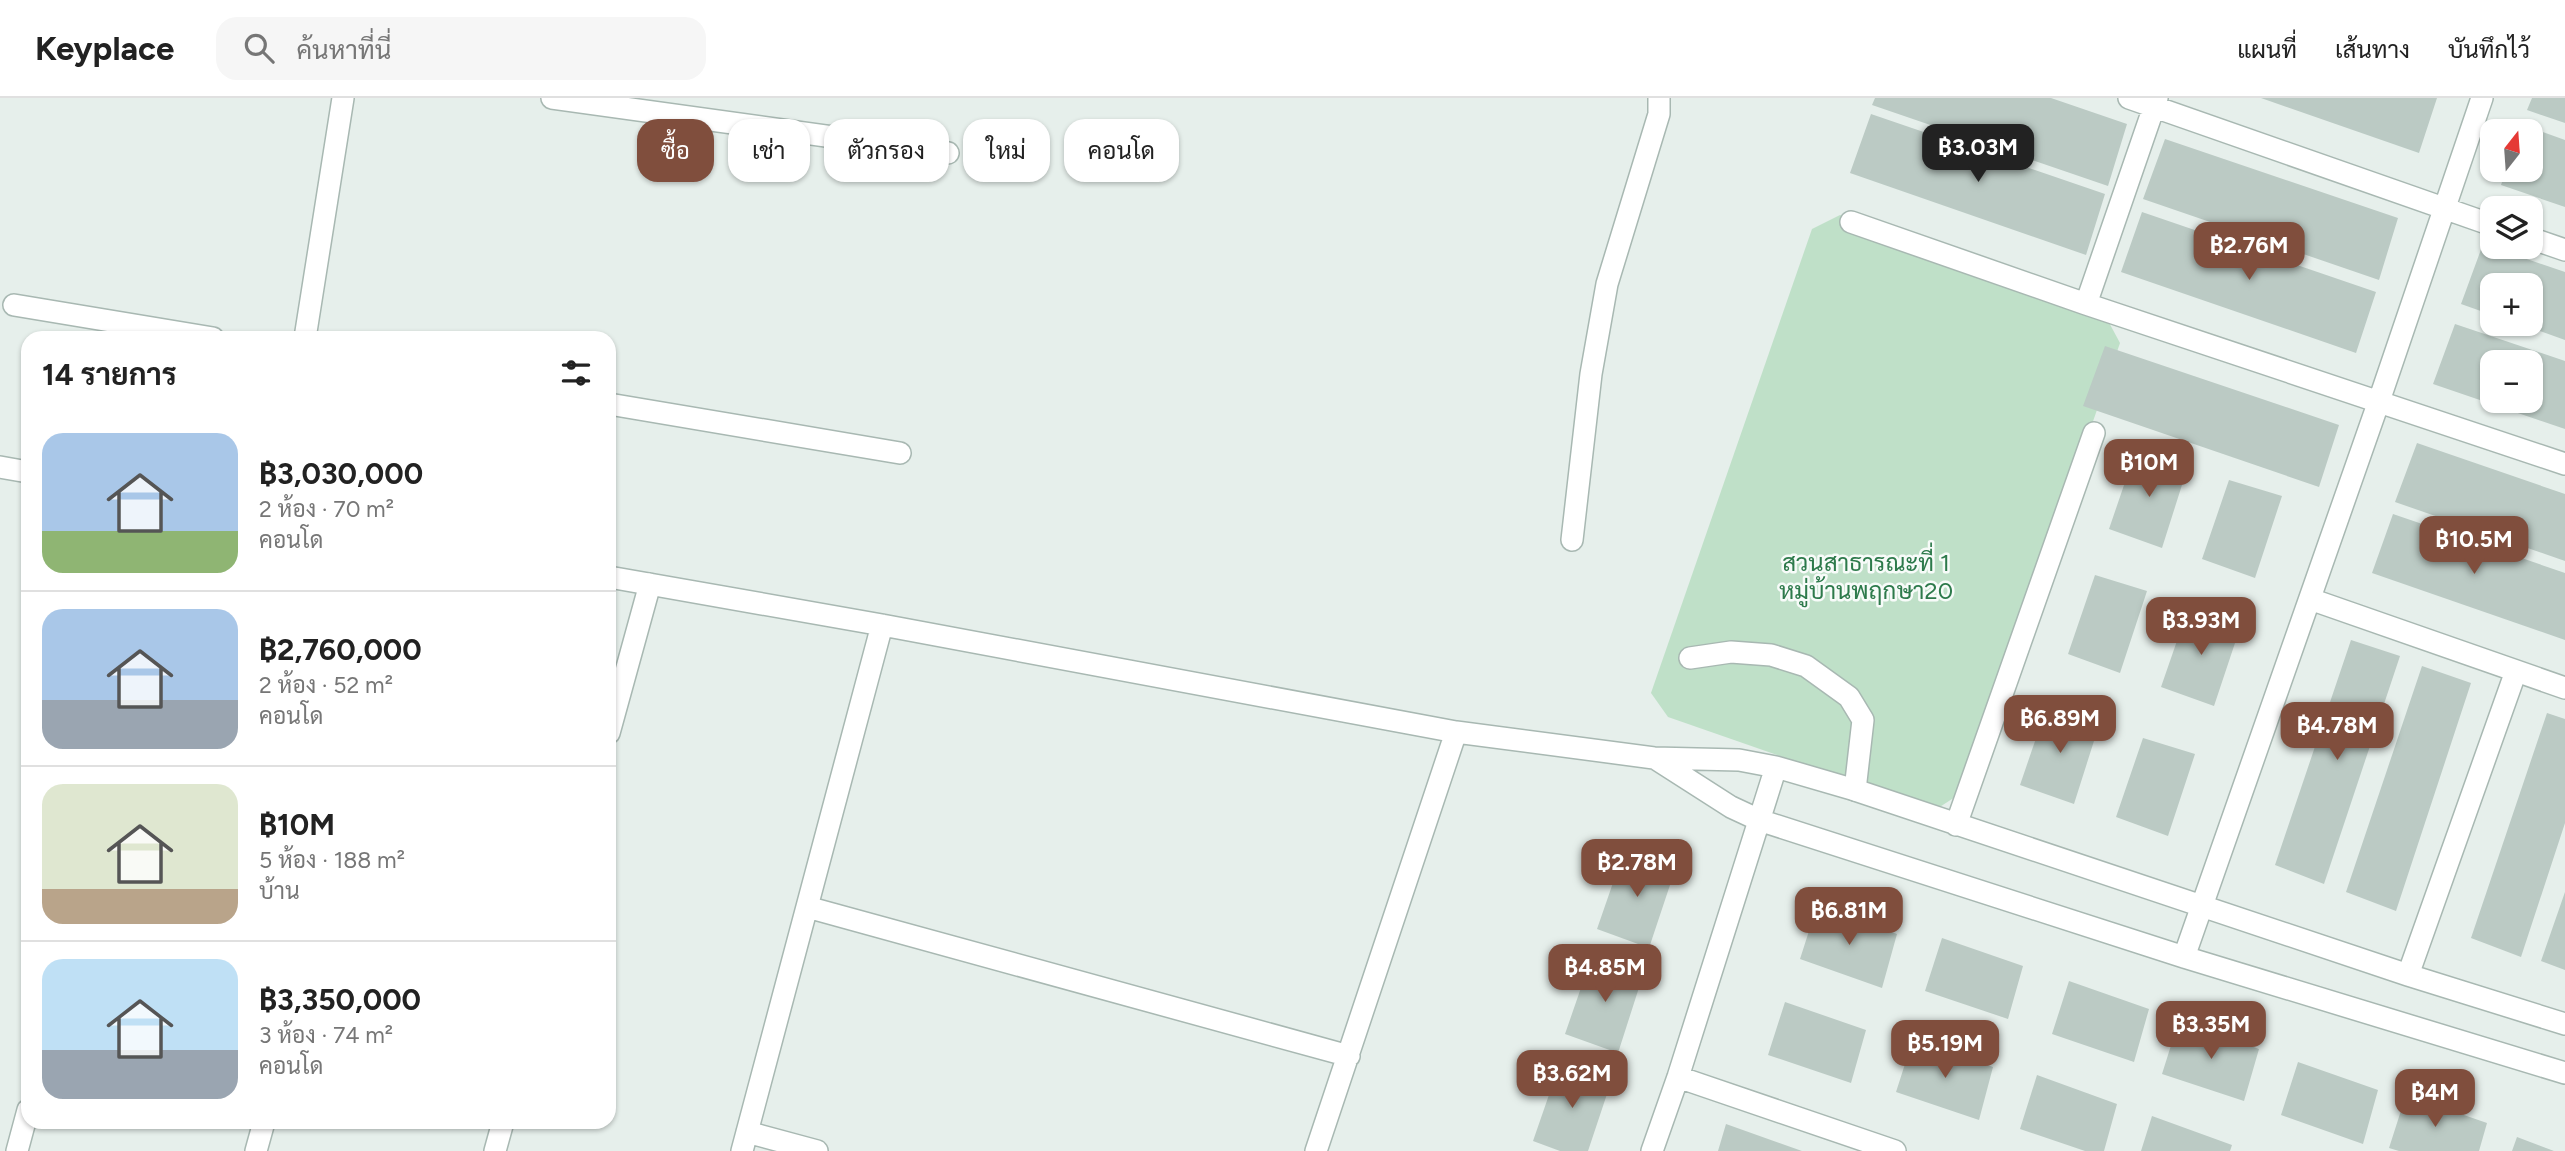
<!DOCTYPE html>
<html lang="th">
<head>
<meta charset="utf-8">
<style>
	body { margin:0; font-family:Figtree,Sarabun,sans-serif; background:#f6f6f6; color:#222; height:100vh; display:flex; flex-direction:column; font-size:26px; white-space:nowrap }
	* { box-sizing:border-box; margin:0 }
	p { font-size:23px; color:#767676 }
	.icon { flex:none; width:38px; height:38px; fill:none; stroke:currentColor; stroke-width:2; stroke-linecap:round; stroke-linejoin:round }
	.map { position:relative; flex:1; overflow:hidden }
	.details { position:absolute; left:21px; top:233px; width:595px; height:798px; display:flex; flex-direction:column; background:#fff; border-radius:21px; box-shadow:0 2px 5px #0004 }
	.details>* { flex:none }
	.guide { position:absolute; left:637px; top:21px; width:665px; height:63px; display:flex; gap:14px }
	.needle { width:46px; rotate:17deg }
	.fabs { position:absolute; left:2480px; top:21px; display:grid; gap:14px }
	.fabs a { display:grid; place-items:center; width:63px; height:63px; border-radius:14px; background:#fff; box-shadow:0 2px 5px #0004; font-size:35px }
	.price { position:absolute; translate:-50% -60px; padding:0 16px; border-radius:14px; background:#804e3d; color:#fff; font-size:23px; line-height:46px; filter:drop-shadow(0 2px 4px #0008) }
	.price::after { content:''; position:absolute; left:50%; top:42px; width:21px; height:16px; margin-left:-10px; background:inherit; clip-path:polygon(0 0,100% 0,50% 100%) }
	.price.on { background:#222; color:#fff }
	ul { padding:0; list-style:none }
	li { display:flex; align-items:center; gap:21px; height:175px; padding:0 21px }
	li+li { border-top:2px solid #e0e0e0 }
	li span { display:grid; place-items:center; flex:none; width:196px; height:140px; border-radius:21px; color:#555 }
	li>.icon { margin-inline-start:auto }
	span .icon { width:84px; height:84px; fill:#fffc; stroke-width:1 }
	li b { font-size:30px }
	h2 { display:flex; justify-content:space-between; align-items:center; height:84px; padding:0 21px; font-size:30px }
	.chip { padding:0 24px; border-radius:21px; background:#fff; box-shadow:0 2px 5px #0004; font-size:24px; line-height:63px }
	.chip.on { background:#804e3d; color:#fff }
	header { display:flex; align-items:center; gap:42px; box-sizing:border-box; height:98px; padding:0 35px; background:#fff; border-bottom:2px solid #e0e0e0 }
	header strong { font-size:33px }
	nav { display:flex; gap:38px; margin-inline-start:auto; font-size:24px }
	.search { width:490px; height:63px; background:#f6f6f6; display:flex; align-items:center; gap:18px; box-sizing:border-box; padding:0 24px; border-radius:21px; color:#767676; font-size:26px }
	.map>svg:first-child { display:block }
</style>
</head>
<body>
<header>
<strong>Keyplace</strong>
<div class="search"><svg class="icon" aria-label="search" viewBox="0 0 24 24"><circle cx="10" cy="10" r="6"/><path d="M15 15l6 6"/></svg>ค้นหาที่นี่</div>
<nav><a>แผนที่</a><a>เส้นทาง</a><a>บันทึกไว้</a></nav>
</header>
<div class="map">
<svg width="2565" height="1053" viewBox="0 0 2565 1053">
	<rect width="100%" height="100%" fill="#e6efeb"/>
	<path fill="#bfe0c8" d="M1840,117L2099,206L2120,245L1966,692L1935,712L1668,619L1651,595L1812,131Z"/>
	<path fill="#bbcac4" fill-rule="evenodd" d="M1875,0H2051L2127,26L2108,88L1872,7Z
		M2261,0H2437L2419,55Z
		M2532,0H2565V25L2527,12Z
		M1871,16L2105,96L2086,157L1850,75Z
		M2523,27L2565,42V109L2501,87L2506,72H2530V33H2520Z
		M2165,41L2398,120L2379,182L2143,101Z
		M2142,114L2376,194L2356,255L2121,174Z
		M2483,146L2565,174V242L2520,226H2530V187H2492V217L2461,206Z
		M2455,226L2565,263V331L2433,286ZM2492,264H2530V303H2492Z
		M2105,248L2339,327L2319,389L2083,308Z
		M2417,345L2565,396V463L2395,404Z
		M2136,352L2188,368L2162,450L2109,431Z
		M2229,382L2282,398L2255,480L2202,461Z
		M2393,416L2565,475V542L2372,475Z
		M2095,477L2147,493L2120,575L2068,556Z
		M2188,511L2241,527L2214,608L2161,589Z
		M2351,542L2400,558L2324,786L2275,767Z
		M2422,568L2471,585L2396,813L2346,794Z
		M2047,608L2100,624L2074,706L2020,687Z
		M2547,615L2565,621V725L2521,859L2471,840Z
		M2143,640L2195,656L2168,738L2116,719Z
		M1624,753L1676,769L1649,850L1597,831Z
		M2565,794V872L2541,863Z
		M1817,808L1897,836L1882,890L1800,861Z
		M1942,840L2023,868L2008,921L1925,893Z
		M1592,858L1644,874L1618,955L1565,936Z
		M2069,883L2149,911L2134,964L2052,936Z
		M1785,904L1866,932L1851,985L1768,957Z
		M2179,922L2259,951L2244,1003L2162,976Z
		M1913,941L1993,969L1979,1022L1896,994Z
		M2298,964L2378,992L2363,1046L2281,1017Z
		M1560,965L1612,981L1588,1053H1560L1533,1043Z
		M2037,977L2117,1006L2104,1053H2085L2020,1031Z
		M2406,997L2487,1025L2479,1053H2399L2389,1050Z
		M2152,1018L2232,1047L2230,1053H2141Z
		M1726,1026L1802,1053H1718Z
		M2517,1039L2554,1053H2512Z"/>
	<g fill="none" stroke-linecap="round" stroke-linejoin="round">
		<defs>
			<path id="lane" d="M1690,560L1731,554L1771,557L1806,568L1849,599L1863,622L1855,692"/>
			<path id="street" d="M552,0L948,55
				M2129,0L2492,127
				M1851,124L2086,206L2565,366
				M2530,140L2565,152
				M2086,206L2157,0
				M14,207L213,240
				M305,240L343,0
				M609,306L900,355
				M0,369L28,374
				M1572,442L1591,276L1607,186L1659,16V0
				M609,479L882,527L1456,634L1654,660L1739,662L1776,669L1855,692L2408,877L2565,926
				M2310,501L2565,590
				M609,635L650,486
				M1656,661L1731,709L1759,722L2184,859L2565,975
				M1956,727L2094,335
				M807,809L1349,958
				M2184,859L2379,303L2482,0
				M2408,877L2516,573
				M1678,979L1895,1053
				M747,1034L817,1053
				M17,1053L28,1012
				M256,1053L264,1024
				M495,1053L503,1024
				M742,1053L882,527
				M1316,1053L1456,634
				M1652,1053L1678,979L1776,669"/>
		</defs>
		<use href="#lane" stroke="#a8b8b2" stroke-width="24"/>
		<use href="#street" stroke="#a8b8b2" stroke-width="24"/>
		<use href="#lane" stroke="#fff" stroke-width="21"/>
		<use href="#street" stroke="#fff" stroke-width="21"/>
	</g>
	<g text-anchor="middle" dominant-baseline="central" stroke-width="5" stroke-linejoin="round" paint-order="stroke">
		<g font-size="24" fill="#2d7a4b" stroke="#f7fbf9">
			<text x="1866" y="464">สวนสาธารณะที่ 1<tspan x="1866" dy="28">หมู่บ้านพฤกษา20</tspan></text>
		</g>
	</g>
</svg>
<div class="fabs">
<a><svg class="needle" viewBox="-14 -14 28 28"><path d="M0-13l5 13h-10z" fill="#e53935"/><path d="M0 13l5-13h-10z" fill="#767676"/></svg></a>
<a><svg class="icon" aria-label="layers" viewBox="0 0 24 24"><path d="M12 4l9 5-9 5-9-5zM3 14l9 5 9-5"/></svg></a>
<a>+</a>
<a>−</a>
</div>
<b class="price on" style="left:1978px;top:86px">฿3.03M</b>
<b class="price" style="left:2249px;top:184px">฿2.76M</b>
<b class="price" style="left:2149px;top:401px">฿10M</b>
<b class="price" style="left:2474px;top:478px">฿10.5M</b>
<b class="price" style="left:2201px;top:559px">฿3.93M</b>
<b class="price" style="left:2060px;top:657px">฿6.89M</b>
<b class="price" style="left:2337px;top:664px">฿4.78M</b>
<b class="price" style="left:1637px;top:801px">฿2.78M</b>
<b class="price" style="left:1849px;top:849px">฿6.81M</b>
<b class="price" style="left:1605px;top:906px">฿4.85M</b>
<b class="price" style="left:2211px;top:963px">฿3.35M</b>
<b class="price" style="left:1945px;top:982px">฿5.19M</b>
<b class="price" style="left:1572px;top:1012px">฿3.62M</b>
<b class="price" style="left:2435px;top:1031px">฿4M</b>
<div class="guide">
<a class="chip on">ซื้อ</a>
<a class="chip">เช่า</a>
<a class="chip">ตัวกรอง</a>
<a class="chip">ใหม่</a>
<a class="chip">คอนโด</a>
</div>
<section class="details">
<h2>14 รายการ<svg class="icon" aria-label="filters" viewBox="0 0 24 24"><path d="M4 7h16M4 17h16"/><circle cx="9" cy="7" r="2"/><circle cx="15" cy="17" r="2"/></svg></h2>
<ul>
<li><span style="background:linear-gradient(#a9c7e8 70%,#8fb573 0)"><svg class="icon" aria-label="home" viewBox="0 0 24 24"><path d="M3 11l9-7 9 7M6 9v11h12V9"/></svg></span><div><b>฿3,030,000</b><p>2 ห้อง · 70 m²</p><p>คอนโด</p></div></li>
<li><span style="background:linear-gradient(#a9c7e8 65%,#9aa5b1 0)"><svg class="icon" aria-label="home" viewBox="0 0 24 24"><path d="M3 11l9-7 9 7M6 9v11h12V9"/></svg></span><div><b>฿2,760,000</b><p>2 ห้อง · 52 m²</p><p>คอนโด</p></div></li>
<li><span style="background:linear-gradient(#dfe7d0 75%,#b9a48a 0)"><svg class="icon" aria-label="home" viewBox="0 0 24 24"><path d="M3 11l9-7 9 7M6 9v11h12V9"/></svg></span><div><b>฿10M</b><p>5 ห้อง · 188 m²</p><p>บ้าน</p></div></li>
<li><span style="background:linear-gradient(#bfe0f5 65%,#9aa5b1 0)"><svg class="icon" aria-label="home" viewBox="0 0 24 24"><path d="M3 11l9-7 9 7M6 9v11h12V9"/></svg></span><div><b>฿3,350,000</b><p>3 ห้อง · 74 m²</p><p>คอนโด</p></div></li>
</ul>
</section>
</div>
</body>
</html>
